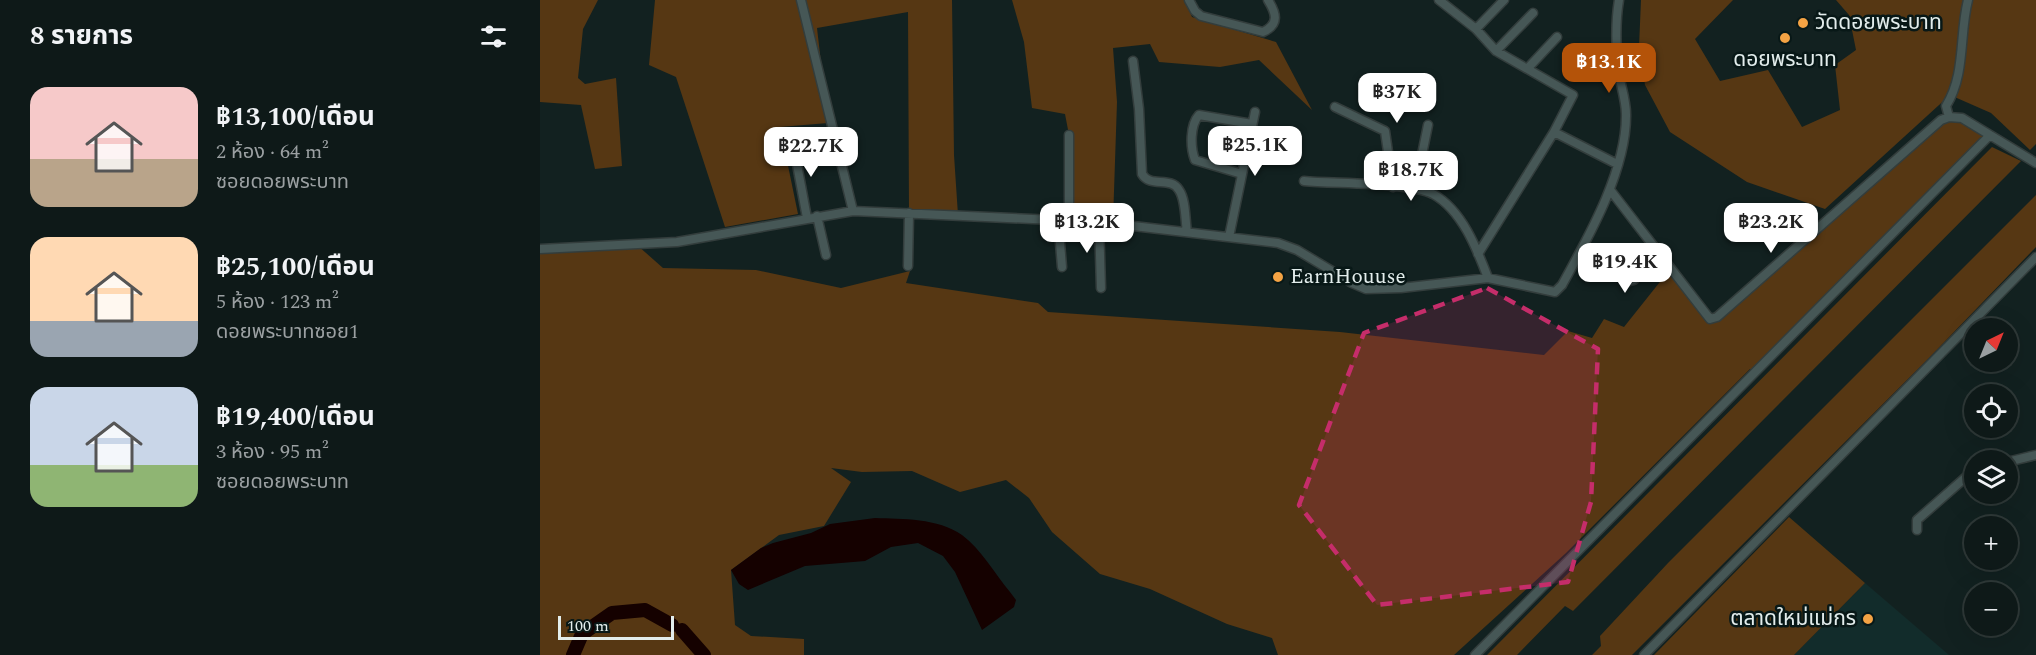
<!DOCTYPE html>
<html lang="th">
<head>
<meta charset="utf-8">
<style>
	body { margin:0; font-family:Spectral,"Noto Sans Thai",serif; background:#1c2625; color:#f1f3f6; height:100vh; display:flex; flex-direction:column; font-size:22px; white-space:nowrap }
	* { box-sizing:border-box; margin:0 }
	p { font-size:20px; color:#9ba0a2 }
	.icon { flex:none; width:33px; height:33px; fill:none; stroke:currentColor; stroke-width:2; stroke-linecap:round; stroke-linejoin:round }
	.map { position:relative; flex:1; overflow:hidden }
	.details { display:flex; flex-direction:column; background:#0e1918; width:540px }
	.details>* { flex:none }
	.needle { width:39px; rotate:43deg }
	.controls { position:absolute; left:1424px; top:318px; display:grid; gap:12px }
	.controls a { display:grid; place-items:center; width:54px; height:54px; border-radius:50%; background:#0e1918; box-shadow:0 6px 24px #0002,0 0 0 2px #2e3837; font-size:30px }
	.scale { position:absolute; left:18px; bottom:15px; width:116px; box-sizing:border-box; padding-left:6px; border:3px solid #e3edec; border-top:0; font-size:16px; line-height:21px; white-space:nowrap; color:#e3edec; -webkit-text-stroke:4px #081817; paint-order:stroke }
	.price { position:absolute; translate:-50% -51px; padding:0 14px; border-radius:12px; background:#fff; color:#222; font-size:20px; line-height:39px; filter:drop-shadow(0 2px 3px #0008) }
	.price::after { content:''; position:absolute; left:50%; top:36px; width:18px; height:14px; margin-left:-9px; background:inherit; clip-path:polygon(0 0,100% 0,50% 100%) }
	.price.selected { background:#b45309; color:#fff }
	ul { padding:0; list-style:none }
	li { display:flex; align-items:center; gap:18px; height:150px; padding:0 30px }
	li span { display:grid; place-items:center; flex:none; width:168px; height:120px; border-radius:18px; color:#555 }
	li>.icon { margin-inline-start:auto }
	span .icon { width:72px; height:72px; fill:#fffc; stroke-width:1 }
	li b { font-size:26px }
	h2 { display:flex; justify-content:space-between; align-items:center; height:72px; padding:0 30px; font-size:26px }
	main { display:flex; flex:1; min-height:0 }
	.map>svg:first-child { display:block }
</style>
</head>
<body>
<main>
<section class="details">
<h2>8 รายการ<svg class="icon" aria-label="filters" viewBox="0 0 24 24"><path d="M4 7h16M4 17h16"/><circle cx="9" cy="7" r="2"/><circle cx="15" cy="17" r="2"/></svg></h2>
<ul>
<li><span style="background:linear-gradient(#f6c9c9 60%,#b9a48a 0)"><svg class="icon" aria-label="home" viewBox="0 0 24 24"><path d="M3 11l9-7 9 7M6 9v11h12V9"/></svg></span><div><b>฿13,100/เดือน</b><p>2 ห้อง · 64 m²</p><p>ซอยดอยพระบาท</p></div></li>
<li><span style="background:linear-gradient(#ffd9b3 70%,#9aa5b1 0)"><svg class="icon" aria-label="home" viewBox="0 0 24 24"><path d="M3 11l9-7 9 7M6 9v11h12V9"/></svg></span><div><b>฿25,100/เดือน</b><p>5 ห้อง · 123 m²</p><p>ดอยพระบาทซอย1</p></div></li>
<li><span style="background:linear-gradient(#c9d6e8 65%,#8fb573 0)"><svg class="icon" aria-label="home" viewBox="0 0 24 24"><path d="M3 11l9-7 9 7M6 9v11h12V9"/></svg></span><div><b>฿19,400/เดือน</b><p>3 ห้อง · 95 m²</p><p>ซอยดอยพระบาท</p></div></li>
</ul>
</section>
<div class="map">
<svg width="1496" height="655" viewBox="0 0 1496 655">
	<rect width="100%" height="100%" fill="#122120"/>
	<path fill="#122c2b" d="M1325,583L1409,655H1254Z"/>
	<path fill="#563713" d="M0,0H58L43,29L38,78L45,84L76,78L82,166L55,169L41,105L0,102Z
		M115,0H412L414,155L418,215L369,213L368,12L277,28L288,123L240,127L258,214L185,227L136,77L109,65Z
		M472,0H645L652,17L736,42L772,110L719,60L680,67L619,62L610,44L573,48L577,102L573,221L529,216V135L525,114L492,108L484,42Z
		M1101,0H1193L1155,39L1180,81L1228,70L1262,127L1300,110L1295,65L1316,50L1309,15L1296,0H1496V144L1490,150L1451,113L1410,95L1285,209L1207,182L1130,132L1105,85L1099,47Z
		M1409,117L1450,135L1216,371L1210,369L1026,553L914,655H738L732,638L687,624L610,589L560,574L512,532L489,498L466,480L420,492L372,471L322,472L291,468L311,482L284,526L239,535L191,570L195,625L211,636L264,639V655H0V247L97,245L123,268L216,270L301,288L370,271L366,283L498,303L508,312L800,332L1004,355L1028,331L1052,338L1064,319L1084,327L1127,273L1177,321Z
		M1452,147L1481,161L1033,611L1025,606L977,655H947Z
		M1496,195V247L1387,360L1092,655H1052L1061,646L1060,636L1128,563Z
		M1249,517L1325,583L1254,655H1114Z"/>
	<path fill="#150100" d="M335,518C362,519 398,518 422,535C441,549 455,574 470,592L476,600L474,607L442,630L415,572L403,556L378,543L351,547L325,561L265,566L208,590L199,584L191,570L221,548L233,543L271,533L290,524Z"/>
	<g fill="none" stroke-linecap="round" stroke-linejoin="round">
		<path stroke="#150100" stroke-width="14" d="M142,630L164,655
			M33,655L42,634L72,613L105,610L132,625"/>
		<defs>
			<path id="minor" d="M261,0L313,211
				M649,0L655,11L661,16L723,32C740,24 736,13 728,0
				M899,0L936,29L956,51L1033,95L1014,132L938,254
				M936,29L964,0
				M956,51L993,13
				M593,61L599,109L602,174C610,188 631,176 639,190C646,200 645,220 647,232
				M988,68L1017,37
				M795,107L845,131L853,187
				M1409,117L1406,106C1426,74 1419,35 1428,0
				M1014,132L1077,164
				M529,135V220
				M260,138L256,159L267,218
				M702,174L655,160C650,147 650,125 659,115L712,124
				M764,181C794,184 870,182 893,194C922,210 937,249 948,278
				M875,189L888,125
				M1071,191L1170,319L1177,317L1401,120L1409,117L1422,118L1496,163
				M277,216L286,255
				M518,219L522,267
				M559,222L561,288
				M689,237L715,112
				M0,249L137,242L313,211L559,222L738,243L757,250L812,283L826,289L861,288L948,278L1015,292L1022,285C1048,238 1087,170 1086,114C1086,99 1080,84 1078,69C1076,46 1075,23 1079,0
				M1038,256L1090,281L1094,280L1116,250
				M368,266L369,213
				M1467,462L1496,455
				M1377,530V520L1434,470
				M935,655L1450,135
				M1104,655L1496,257"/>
		</defs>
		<use href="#minor" stroke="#333d3c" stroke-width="11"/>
		<use href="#minor" stroke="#465756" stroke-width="8"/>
	</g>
	<path fill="#c52d6a" fill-opacity="0.2" stroke="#c52d6a" stroke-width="4.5" stroke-dasharray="12 8" stroke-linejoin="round" d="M947,288L1058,349L1051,502L1028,582L837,605L759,505L824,333Z"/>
	<g fill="#f4a344" stroke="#081817" stroke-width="2">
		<circle cx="1263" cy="23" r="6"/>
		<circle cx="1245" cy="38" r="6"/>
		<circle cx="738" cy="277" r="6"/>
		<circle cx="1328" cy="619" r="6"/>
	</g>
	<g text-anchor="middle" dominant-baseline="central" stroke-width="5" stroke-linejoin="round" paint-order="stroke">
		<g font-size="21" fill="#e3edec" stroke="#081817" text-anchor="start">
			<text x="1275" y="23">วัดดอยพระบาท</text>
			<text x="1245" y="60" text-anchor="middle">ดอยพระบาท</text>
			<text x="750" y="277">EarnHouuse</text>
			<text x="1316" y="619" text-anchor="end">ตลาดใหม่แม่กร</text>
		</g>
	</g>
</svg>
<div class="controls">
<a><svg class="needle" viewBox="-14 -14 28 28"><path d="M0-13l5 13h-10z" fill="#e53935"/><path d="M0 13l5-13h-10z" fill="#9ba0a2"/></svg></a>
<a><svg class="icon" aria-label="locate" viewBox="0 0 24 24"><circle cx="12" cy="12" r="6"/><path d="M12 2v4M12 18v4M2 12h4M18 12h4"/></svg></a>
<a><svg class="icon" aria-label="layers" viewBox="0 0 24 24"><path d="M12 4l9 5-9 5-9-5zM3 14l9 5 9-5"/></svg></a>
<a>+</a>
<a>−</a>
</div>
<div class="scale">100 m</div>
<b class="price selected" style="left:1069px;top:94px">฿13.1K</b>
<b class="price" style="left:857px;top:124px">฿37K</b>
<b class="price" style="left:715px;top:177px">฿25.1K</b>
<b class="price" style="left:271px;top:178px">฿22.7K</b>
<b class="price" style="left:871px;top:202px">฿18.7K</b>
<b class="price" style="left:547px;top:254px">฿13.2K</b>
<b class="price" style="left:1231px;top:254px">฿23.2K</b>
<b class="price" style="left:1085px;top:294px">฿19.4K</b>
</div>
</main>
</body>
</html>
